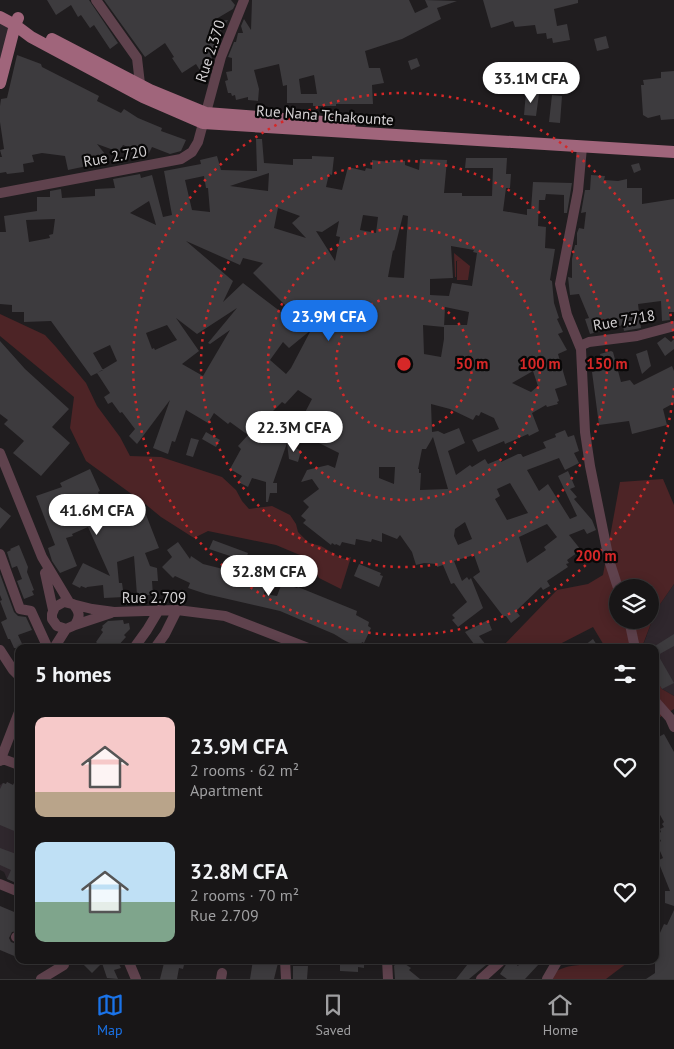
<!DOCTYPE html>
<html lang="en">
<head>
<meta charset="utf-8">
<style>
	body { margin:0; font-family:"PT Sans",sans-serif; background:#211f20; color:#f1f3f6; height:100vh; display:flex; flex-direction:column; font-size:19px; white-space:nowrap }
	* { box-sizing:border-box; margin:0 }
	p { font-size:16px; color:#9f9fa1 }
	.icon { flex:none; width:28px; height:28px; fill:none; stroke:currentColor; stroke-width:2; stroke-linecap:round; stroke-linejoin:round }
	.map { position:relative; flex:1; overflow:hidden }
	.drawer { position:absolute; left:15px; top:644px; width:644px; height:320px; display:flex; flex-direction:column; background:#181617; border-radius:10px; box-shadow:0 2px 12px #0003,0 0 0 1px #363536 }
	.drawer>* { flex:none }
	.tools { position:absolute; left:609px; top:579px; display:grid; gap:10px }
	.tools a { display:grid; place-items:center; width:50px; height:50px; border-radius:50%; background:#181617; box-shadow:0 2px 12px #0003,0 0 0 1px #363536; font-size:25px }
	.price { position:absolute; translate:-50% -42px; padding:0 11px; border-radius:18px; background:#fff; color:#222; font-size:16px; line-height:32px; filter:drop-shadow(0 1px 2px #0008) }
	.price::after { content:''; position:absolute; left:50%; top:30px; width:15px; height:11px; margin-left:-8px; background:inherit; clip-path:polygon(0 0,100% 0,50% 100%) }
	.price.active { background:#1a73e8; color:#fff }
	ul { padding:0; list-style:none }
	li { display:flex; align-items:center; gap:15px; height:125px; padding:0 20px }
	li span { display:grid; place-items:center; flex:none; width:140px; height:100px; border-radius:10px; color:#555 }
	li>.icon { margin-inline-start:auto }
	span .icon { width:60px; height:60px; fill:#fffc; stroke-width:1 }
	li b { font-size:21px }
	h2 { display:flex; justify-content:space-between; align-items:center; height:60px; padding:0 20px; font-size:21px }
	.dock { display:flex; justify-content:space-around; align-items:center; height:70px; border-top:1px solid #363536; background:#181617; font-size:14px; color:#9f9fa1 }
	.dock a { display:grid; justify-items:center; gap:2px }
	.dock .active { color:#1a73e8 }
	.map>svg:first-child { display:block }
</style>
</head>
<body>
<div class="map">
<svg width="674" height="979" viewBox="0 0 674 979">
	<rect width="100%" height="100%" fill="#201d1f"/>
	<path fill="#2f272d" d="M0,17L15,25L0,76Z
		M674,584V696L662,689L655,678V648H642L656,610Z
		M18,774L19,775L18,884L7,879L4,872L0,870V785L3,783L6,784L7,782L13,785Z"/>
	<path fill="#4d2426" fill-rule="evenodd" d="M454,253L470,266L468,280H457V261L461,260L456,261V277H455Z
		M0,314L45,335L56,347L86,383L97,406L120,437L130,456L161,457L222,477L236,490L242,501L249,509L272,506L290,515L296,524L298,532L309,543L321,546L341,558L346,559L351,557L341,589L319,578L307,558L276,545L208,531L194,538L161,517L144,503L86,461L70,428L74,397L0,336Z
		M663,479L674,505V584L656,610L642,647H605L593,627L558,645V647L501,648L557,590L588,584L603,575L620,482ZM618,588H650V620H618Z
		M655,678L662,689L674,696V709L655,720Z
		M655,865C662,885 661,909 655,929Z
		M615,960H631L606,979H547C561,961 592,965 613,964Z"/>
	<path fill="#3d3b3e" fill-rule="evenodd" d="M47,0H89L118,43L110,49L94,25L90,28L81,15L78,17L71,5L56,15Z
		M104,0H231L235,5L233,9L211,22L228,20L214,42H215L218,47L210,54L213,60L201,72L196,64L182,73L172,58L174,57L165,43L145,57Z
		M252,0H409L415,13L428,7L425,0L457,1L437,8L441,19L402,39L365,51L369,68H380L384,83L372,85L373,104H336V106H313V103H287V85L283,86L279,64L254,70L259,89L258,101L248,100V97L236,100L235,95L232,96L231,93H228L225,81L228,80L226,72L232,71V58L228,57L234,42H236L238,33H243L241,26L244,19L251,30ZM314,75L317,94H301L299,79Z
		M483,0H578V3L554,9L557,26L567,24L570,40L553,43L552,38L547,39L546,33L537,34L535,25L515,27L513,21L491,28Z
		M606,36L609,48L597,51L594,39Z
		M17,55L41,64L42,67L99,96L97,101L121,113L124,109L138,118L162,128L161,131L186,140L181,151L170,154L152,147L148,155L123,145L119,152L97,144L105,154L101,156L102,161L87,166L68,170L65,156L42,153L32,155L34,162L23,164L24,172L7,174L6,172L0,173V157H2L0,150L4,149L0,122V106L1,99L7,98Z
		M417,58L420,66L411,70L408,61Z
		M674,71V119L661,120L660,115L648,118L643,115L641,85H644L643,80L661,78V72Z
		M526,92L539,94L536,116L524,115Z
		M552,95L562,96L560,123L549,122Z
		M256,139H262L264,163L293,165V159H312V156L334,157L332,175L329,174L326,187L342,190L348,167L365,171L366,168L372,169V160L390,162V160L405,161V165L419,170L420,159L447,160L444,193H462V196H492L493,168H465L466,158H507L506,174H511L510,188H506L503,211L527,215V209H531L533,182L572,183L567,213H564V195L546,194L545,200H539L538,226L546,227L545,248L555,249L550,280L552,281L554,303L559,318L557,319L563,332L558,334L567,350L558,354L567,385L555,389L559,401L557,402L558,404L547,407L546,405L532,413L539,431L529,436L528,434L505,444L504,441L478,452L472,440L499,429L494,418L481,412L479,416L476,415L473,420L450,409L431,404L432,432L438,431L444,434L459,428L465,443L448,451L456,475L470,465L472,467L485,459L488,464L500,459L501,462L518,454H521L523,457L546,448L543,442L556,437L555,434L565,430L568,437L574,435L579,451L574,453L579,463L565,470L559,458L527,470L539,491L548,484L570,519L577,516L558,476L568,471L575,487L570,489L577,497L574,499L592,520L596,530L587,534L584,529L569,535L581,550L567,560L569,563L566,564L568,567L547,581L550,586L543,590L541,587L516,611L520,616L511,623L506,616H503L473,577L480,572L474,555L454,561L462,581L467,577L469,580L471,578L483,608L458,627L452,620L455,618L452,615L467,602L454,583L451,584L443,565L437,567V564L424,563L416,565L412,552L400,535L397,539L382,533V542L372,539L371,542L356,539L355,545L342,542L340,546L336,544L335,545L332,543L331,545L303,523L306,520L301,516L309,507L303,501L319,489L312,479L301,482L307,470L328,465L335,468L339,453L315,441L314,443L271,428L269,433L287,443L273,483H277V493H270L268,502H266V482L252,478L248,487L238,482L242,476L230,469L241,449L238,446L248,435L230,422L228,424L214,413L208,423L186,410L175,442L172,441L168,454L153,448L170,400L137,444L129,436L135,429L122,412L120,413L112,402L108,404L104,397L110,393L97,373L117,361L110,345L93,353L103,370L91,376L51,321L24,322V312H12V305L0,304V232H6L4,216L37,211V197H50V191L61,189L62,198L95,196V189L115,188L113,179L140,174L141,178L152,175L163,217L172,215L164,171L201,164L200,160L217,156L221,170L257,171ZM269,173L268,191L230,186ZM204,176L206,188H208L210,212L192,210L185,180ZM149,201L150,204L156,225L130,213ZM278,208L300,216L292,223L306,238L274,228ZM363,215L378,217L376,233L360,230ZM403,215L408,216L404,278L388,277L393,250L394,251ZM55,219L53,234L49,235L50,238L29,242L26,220ZM339,221L336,236L340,237L335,261L316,231L322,232ZM186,241L240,265L243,258L263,263L253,273L290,310L285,315L243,283L223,302L233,281ZM451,246L474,250L473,252L477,253L472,286L452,283L449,296L430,295V279L453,278ZM445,307L469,312L467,325H444V339L441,357L424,354L423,325L444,327ZM237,308L208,343L210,344L230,330L203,376L182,364L199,351L176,318L197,334ZM167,325L177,340L155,350L154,348L152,349L146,333ZM311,330L291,368L286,374L270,360L283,342L289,348ZM533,371L538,386L531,392L512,383ZM298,390L312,399L298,426L269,415L282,402L285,404ZM433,437L448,489L420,490L421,473H419V469H418L422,449H426ZM379,467H395L394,484L379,478ZM510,483L528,513L507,520L495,499L500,496L497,489ZM465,522L472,539L458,545L454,536L455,529ZM547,524L557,537L544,547L546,550L527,563L519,537Z
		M639,163L641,170L634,173L631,165Z
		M591,175L605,176L604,180L618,181L627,179V188H642V204L674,199V312H669L670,320L662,321L661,301L638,304L641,328L624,331L623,325L590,334L585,319L589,318L579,294L570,295L568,277L572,278V259L575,245H577V233L579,228L584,229L586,212L581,213L585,190H590Z
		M665,337L671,342L674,339V349L665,356L657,343Z
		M0,341L25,369L69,409L52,427L70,443L41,476L13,453L24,441L4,424L8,420L0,414Z
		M647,350L651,366L642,374L636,354Z
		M611,351L613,352L621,382L630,380L634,385L672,366L674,371V403L663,409L667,425L632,434L629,421L599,425L592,372L604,370L600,354Z
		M206,432L220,440L216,447L202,439Z
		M191,438L199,440L193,457L186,455Z
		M287,443L301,451L298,462L289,459Z
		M90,469L100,491L98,492L111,526L145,512L159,548L145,553L150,566L157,568L158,581H152L153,595H137L134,556L117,562L119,583H122L124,597L104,598L103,585L87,587L86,588L81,586L80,588L72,584L83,563L110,576L88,527L72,534L73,536L66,538L77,566L60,573L52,561L48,548L55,545L36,496L62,487L60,483Z
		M0,507L11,516L0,529Z
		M213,540L248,553L245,561L209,549Z
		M178,542L190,559L191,556L203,564L227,570L226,573L240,577V574L264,579L266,585L264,594L277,596L282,583L297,588L298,587L357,611L356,615L369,622L368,626L371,628L364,643L362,642L360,648H357L334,634L280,611L206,594L188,588L190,583L175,576L173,578L162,567L172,557L167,550Z
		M19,545L28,567L27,572L34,590L32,591L34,595L24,599L17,581L22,579L17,566L12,568L7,552L11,550L10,549Z
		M359,564L381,573L380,575L383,576L379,587L354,576Z
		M0,574L14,612L18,616L26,617L32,630L18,635L24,648H14L10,639H8L1,622L7,619L0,601L2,600L0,595Z
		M123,620L124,624L129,623L130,629L124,635L126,637L116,648H102L96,642L103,632L101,630L103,627L102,626L108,621Z
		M488,620L492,630L479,636L486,645L482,648H477L465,632Z
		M674,634V646L658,655L674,683L662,689L655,678V646Z
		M593,639L599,648H581Z
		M664,734L674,752V906L665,903V891H670L660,866L659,860L663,858L657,844L661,841L657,834L661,832L660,829L664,827L662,824L664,822L655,806V739Z
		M19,773V833L0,825V789L3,783L6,784L7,782L13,785Z
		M0,848L19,855V884L7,879L11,870L0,865Z
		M0,906L19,914V931L12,932L9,938L11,942L19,945V958L0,950Z
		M674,910V979H646L655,973V944L664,924L667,925Z
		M79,960H117L121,968L114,970L118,979L107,978L102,963L92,973Z
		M173,960L185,961L183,969L179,968L177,979H160L164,963L171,965Z
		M253,960H264L278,963L274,979H250Z
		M340,960H364V968L358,967V972L340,971Z
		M399,960L411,968L409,970L420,979H395L394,966Z
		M471,960H481L486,965L469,979H456Z
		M509,960H511L518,966L522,960H533L539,964L525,979H507L500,974Z
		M293,966H308L307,979H293Z"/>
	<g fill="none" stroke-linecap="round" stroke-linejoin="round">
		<path stroke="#5f424d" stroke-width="10" d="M96,0L137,58L140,84
			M582,147L578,191L560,284L567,315L581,349L585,432L590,466L609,560L618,588
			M0,193L181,159L192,152L198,142L221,57L244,0
			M580,346L589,342L637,336L674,326
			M0,453L42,557L69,602
			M0,554L20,609L31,611L46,644
			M45,573L53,610
			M73,604C79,611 81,616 75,625L66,629L57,626L52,619V614L55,607L64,602L92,609L114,612L177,610L225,616L308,648
			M629,620L635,648
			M75,625L111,613
			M54,648L66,629
			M134,648L147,630L159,610
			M155,648L165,634L177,610
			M0,650L13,670L19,676
			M655,701L670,718L674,727
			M0,758L19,765
			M0,761L19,712
			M0,884L19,892
			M16,937L19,938
			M128,960L136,979
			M285,960L286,979
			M387,960L388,979
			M41,979L64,965V960
			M221,979L222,973
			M481,979L502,960
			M547,979L558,960"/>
		<path stroke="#a0657b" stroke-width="12" d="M0,17L15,25L31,37L143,97L203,123L674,152
			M52,39L150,90L206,113L350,124
			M0,83L15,25L18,18"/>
	</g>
	<g fill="none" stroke="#d62828" stroke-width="2.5" stroke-dasharray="2.5 5">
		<circle cx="404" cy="364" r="68"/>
		<circle cx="404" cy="364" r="136"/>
		<circle cx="404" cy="364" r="203"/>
		<path d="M674 388A271 271 0 1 1 674 340"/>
	</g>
	<g text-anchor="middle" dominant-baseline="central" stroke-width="4.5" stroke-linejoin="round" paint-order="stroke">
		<g font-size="15" fill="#d3d0d2" stroke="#090808">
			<text transform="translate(210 51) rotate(-72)">Rue 2.370</text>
			<text transform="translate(325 115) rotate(4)">Rue Nana Tchakounte</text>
			<text transform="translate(115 156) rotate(-10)">Rue 2.720</text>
			<text transform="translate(624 320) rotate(-10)">Rue 7.718</text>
			<text x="154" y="597">Rue 2.709</text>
		</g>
	</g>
	<circle cx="404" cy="364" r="8" fill="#d62828" stroke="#090808" stroke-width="2.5"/>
	<g font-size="15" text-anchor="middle" font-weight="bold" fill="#d62828" stroke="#090808" stroke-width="4.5" stroke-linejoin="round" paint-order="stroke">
		<text x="472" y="369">50 m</text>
		<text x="540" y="369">100 m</text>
		<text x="607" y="369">150 m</text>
		<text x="596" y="561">200 m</text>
	</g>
</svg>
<div class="tools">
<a><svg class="icon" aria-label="layers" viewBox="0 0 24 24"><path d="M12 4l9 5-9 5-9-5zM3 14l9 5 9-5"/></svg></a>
</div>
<b class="price" style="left:531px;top:104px">33.1M CFA</b>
<b class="price active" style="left:329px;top:342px">23.9M CFA</b>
<b class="price" style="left:294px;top:453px">22.3M CFA</b>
<b class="price" style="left:97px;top:536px">41.6M CFA</b>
<b class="price" style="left:269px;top:597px">32.8M CFA</b>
<section class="drawer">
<h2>5 homes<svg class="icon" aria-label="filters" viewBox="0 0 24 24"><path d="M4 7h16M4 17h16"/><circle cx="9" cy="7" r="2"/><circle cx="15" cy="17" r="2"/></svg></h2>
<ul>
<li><span style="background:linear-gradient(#f6c9c9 75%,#b9a48a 0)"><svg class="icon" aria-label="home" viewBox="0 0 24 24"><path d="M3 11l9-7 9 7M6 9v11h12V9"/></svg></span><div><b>23.9M CFA</b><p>2 rooms · 62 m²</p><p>Apartment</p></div><svg class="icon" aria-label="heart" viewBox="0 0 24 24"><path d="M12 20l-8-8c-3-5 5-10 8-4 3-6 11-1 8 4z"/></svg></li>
<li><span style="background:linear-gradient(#bfe0f5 60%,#7fa58c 0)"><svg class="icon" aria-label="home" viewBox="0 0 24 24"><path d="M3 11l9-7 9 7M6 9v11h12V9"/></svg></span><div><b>32.8M CFA</b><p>2 rooms · 70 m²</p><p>Rue 2.709</p></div><svg class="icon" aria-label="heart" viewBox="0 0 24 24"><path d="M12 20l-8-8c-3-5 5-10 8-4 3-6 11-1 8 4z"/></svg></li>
</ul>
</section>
</div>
<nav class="dock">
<a class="active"><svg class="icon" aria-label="map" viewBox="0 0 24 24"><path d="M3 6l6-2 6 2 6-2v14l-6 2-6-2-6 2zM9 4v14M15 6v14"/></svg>Map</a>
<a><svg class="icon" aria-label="saved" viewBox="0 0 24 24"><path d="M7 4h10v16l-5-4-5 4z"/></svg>Saved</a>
<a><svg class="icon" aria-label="home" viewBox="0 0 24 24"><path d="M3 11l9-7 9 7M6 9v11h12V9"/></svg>Home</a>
</nav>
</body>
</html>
